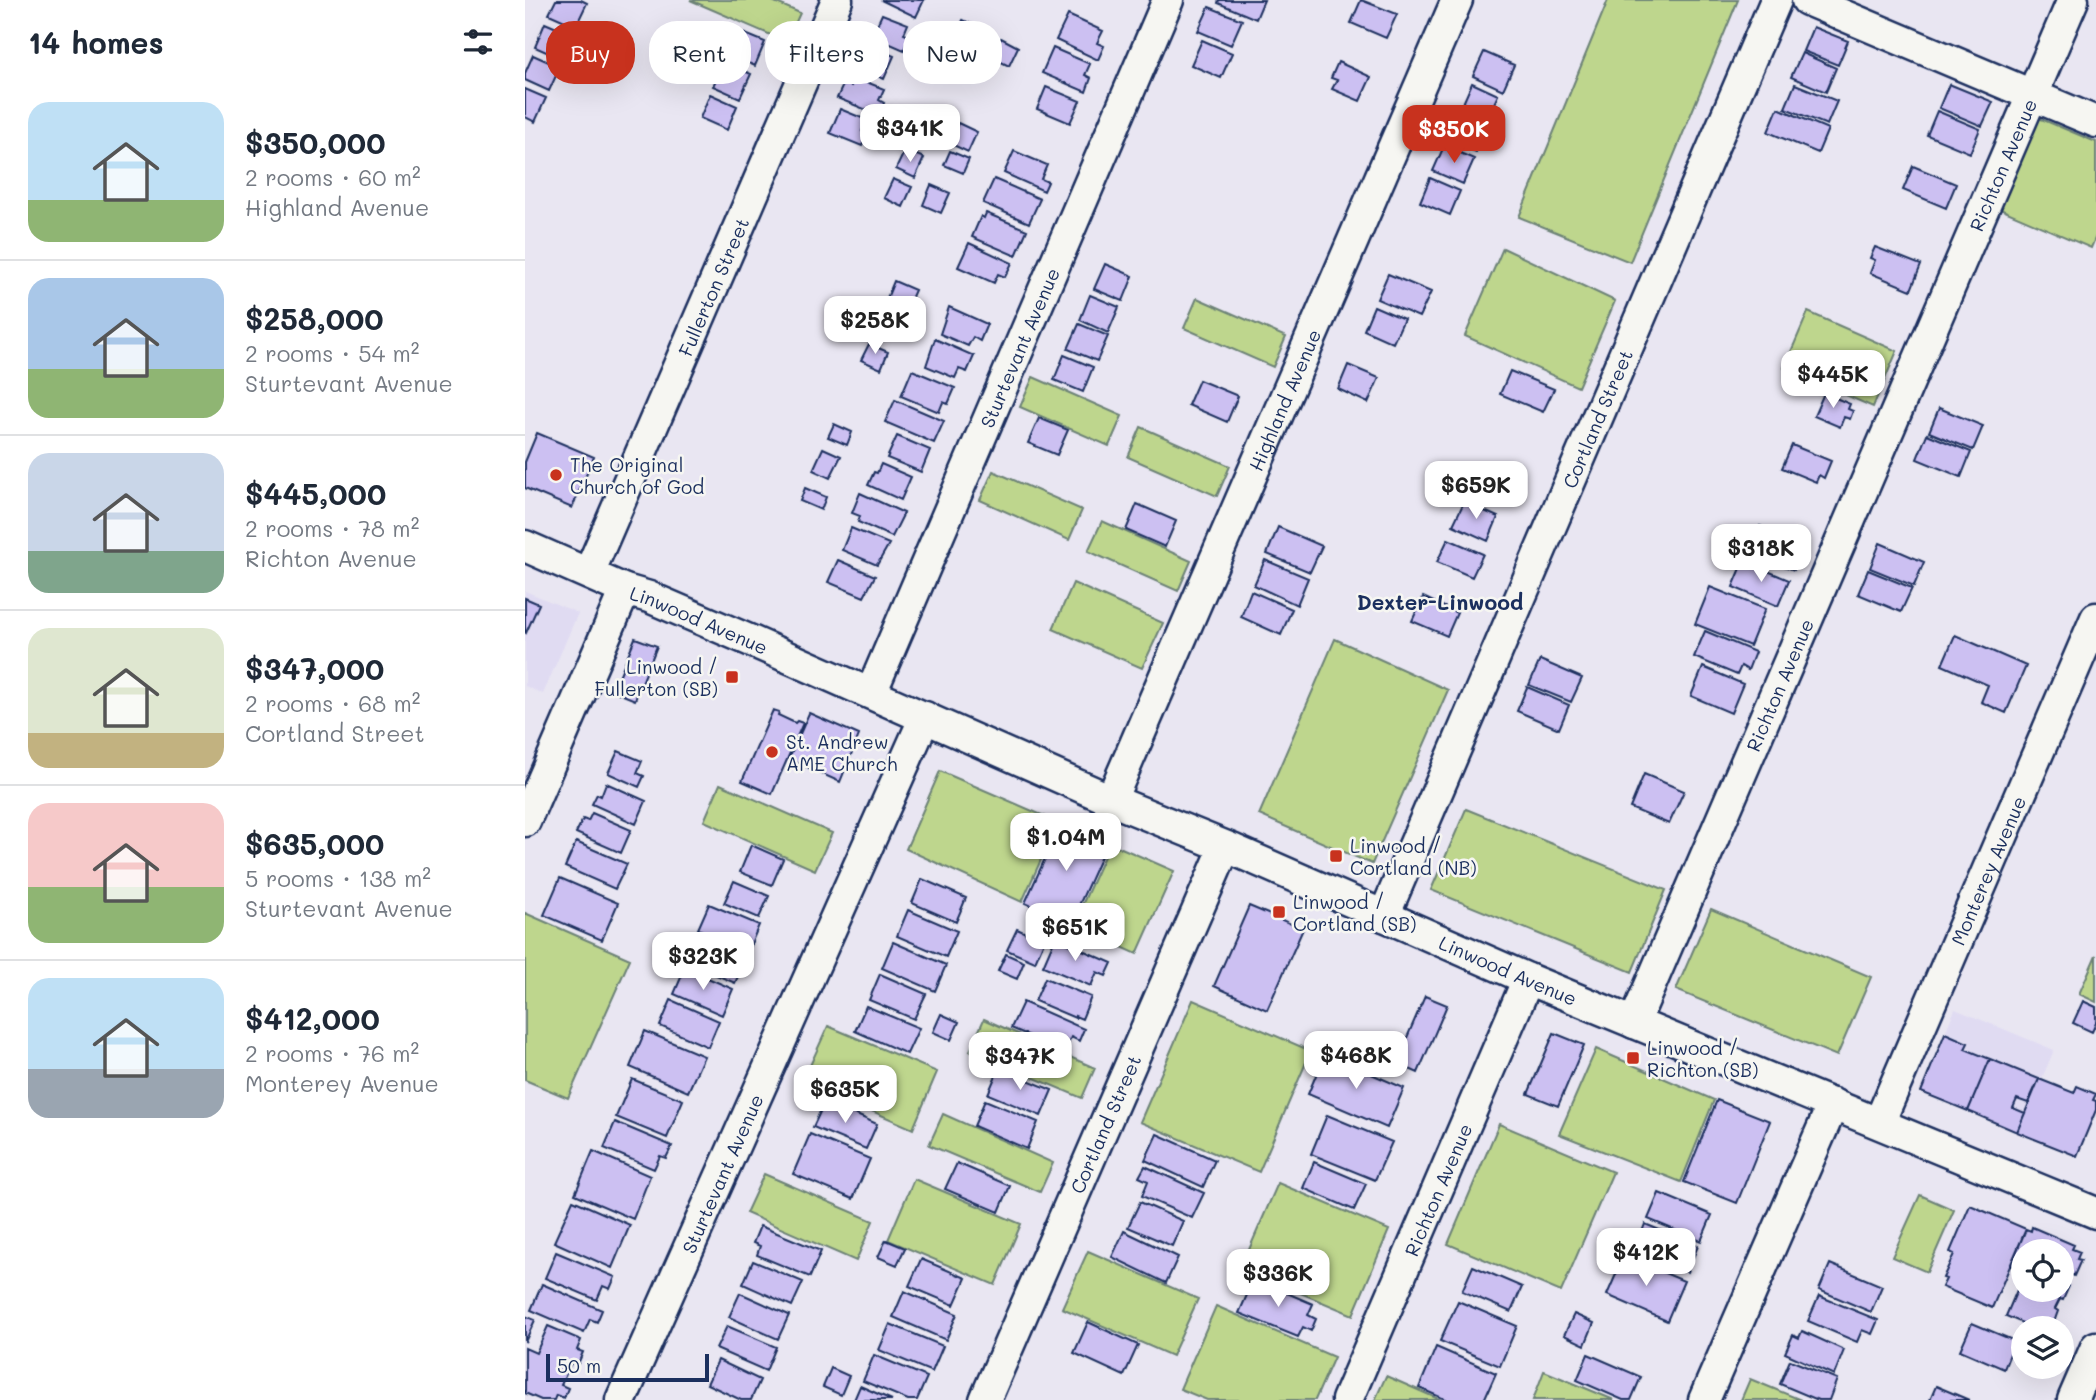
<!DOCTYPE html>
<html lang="en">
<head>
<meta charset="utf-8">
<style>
	body { margin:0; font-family:Mali,sans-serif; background:#f6f6f7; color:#1f2937; height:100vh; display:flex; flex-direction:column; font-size:26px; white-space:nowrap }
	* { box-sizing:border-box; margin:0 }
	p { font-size:23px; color:#747a83 }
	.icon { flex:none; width:38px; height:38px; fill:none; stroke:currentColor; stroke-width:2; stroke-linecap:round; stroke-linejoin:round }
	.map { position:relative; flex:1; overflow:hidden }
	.drawer { display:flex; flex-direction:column; background:#fff; width:525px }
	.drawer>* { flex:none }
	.banner { position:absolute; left:21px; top:21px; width:665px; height:63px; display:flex; gap:14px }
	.fabs { position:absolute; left:1486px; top:1239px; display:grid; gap:14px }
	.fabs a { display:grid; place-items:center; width:63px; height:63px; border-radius:50%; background:#fff; box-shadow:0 7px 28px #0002; font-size:35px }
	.scale { position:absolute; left:21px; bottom:18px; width:163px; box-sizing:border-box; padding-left:7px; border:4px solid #1b2f5e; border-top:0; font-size:19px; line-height:24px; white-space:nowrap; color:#1b2f5e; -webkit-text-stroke:5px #f6f6f2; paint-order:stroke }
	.price { position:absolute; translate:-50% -60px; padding:0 16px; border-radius:14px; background:#fff; color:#222; font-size:23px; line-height:46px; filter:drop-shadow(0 2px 4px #0008) }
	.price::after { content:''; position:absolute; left:50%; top:42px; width:21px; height:16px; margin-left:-10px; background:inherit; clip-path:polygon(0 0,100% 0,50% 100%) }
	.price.current { background:#c8321e; color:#fff }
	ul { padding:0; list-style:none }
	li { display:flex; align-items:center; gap:21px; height:175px; padding:0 28px }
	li+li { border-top:2px solid #e0e1e3 }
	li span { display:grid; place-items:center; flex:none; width:196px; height:140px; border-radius:21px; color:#555 }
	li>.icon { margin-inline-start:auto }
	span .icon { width:84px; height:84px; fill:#fffc; stroke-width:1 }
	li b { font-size:30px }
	h2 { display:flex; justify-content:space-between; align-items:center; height:84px; padding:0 28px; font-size:30px }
	.chip { padding:0 24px; border-radius:28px; background:#fff; box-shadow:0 7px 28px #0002; font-size:24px; line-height:63px }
	.chip.current { background:#c8321e; color:#fff }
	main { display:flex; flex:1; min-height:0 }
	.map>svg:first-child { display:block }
</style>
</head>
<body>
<main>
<section class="drawer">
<h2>14 homes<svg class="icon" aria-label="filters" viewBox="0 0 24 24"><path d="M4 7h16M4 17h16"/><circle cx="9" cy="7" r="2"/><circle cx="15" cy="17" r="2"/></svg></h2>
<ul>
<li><span style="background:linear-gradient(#bfe0f5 70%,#8fb573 0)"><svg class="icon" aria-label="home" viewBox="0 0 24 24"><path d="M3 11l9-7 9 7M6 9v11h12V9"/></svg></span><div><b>$350,000</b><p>2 rooms · 60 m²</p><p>Highland Avenue</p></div></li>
<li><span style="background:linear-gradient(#a9c7e8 65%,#8fb573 0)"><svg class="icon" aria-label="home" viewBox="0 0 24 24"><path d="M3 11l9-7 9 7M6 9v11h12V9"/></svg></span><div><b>$258,000</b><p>2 rooms · 54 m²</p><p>Sturtevant Avenue</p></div></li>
<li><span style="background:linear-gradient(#c9d6e8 70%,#7fa58c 0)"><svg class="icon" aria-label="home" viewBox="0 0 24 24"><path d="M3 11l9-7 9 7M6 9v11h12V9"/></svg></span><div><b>$445,000</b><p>2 rooms · 78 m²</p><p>Richton Avenue</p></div></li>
<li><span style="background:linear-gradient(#dfe7d0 75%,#c2b280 0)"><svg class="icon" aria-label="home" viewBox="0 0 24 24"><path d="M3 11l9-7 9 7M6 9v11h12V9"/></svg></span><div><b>$347,000</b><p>2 rooms · 68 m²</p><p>Cortland Street</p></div></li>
<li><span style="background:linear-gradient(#f6c9c9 60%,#8fb573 0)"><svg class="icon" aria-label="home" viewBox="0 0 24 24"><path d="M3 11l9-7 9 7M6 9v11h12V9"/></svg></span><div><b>$635,000</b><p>5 rooms · 138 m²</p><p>Sturtevant Avenue</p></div></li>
<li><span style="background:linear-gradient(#bfe0f5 65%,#9aa5b1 0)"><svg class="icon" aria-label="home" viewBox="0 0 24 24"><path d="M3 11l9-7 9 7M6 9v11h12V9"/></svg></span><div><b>$412,000</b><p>2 rooms · 76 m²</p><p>Monterey Avenue</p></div></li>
</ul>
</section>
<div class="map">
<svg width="1571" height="1400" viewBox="0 0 1571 1400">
	<rect width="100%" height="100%" fill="#e9e6f2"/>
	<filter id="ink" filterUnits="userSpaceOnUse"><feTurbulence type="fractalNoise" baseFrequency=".0143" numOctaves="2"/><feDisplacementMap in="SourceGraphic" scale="14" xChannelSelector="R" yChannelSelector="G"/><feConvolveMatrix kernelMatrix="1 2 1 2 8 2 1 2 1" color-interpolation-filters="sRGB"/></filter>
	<g filter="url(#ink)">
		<path fill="#e0dbf2" d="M0,591L53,613L18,694L0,686Z
			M1430,1009L1529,1050L1494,1133L1395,1092Z"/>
		<path fill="#bed68d" stroke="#6c8276" stroke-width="2" d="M165,0H245L275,13L262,42Z
			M1083,0H1213L1105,262L994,217Z
			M1514,118L1571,142V236L1566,248L1475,209Z
			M978,248L1090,301L1053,387L940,336Z
			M672,298L761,337L748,367L659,328Z
			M1283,312L1372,351L1348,407L1259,368Z
			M508,377L597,416L584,446L495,407Z
			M616,427L705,466L692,496L603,457Z
			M468,471L557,510L544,540L455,500Z
			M577,521L666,561L653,591L563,551Z
			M548,583L638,623L617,668L528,629Z
			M810,639L923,690L847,864L734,815Z
			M415,771L533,822L497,902L381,849Z
			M195,784L307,833L290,870L179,821Z
			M941,809L1141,890L1107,972L906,890Z
			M585,843L649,871L612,954L548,925Z
			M1186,909L1346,977L1312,1056L1151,990Z
			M0,913L105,959L43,1098L0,1080Z
			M1571,955V1002L1554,994Z
			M668,1000L786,1051L734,1172L615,1122Z
			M459,1019L570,1068L557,1098L445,1051Z
			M303,1026L412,1072L388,1129L278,1081Z
			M1071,1049L1189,1100L1156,1182L1034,1134Z
			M418,1114L528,1163L515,1192L404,1145Z
			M974,1124L1088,1172L1036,1292L923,1244Z
			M239,1174L348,1221L331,1261L221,1213Z
			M389,1179L496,1224L470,1285L363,1240Z
			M753,1183L864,1230L828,1315L716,1268Z
			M1395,1195L1429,1210L1402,1272L1367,1257Z
			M563,1251L673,1299L647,1356L537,1308Z
			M691,1306L809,1357L790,1400H682L655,1389Z
			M1019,1371L1089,1400H1008Z
			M861,1376L916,1400H850Z
			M1225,1379L1276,1400H1216Z"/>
		<path fill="#ccc0f2" stroke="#1b2f5e" stroke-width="2" d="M31,0H56L62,3L51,26L24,14Z
			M356,0H399L391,17Z
			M694,0H739L731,19L693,3Z
			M836,0L872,14L861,38L826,23Z
			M684,7L717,20L706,45L673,31Z
			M357,14L383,24L379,34L384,36L379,50L347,36Z
			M543,15L578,31L572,43L579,46L573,60L531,40Z
			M438,20L458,29L450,47L430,38Z
			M20,23L48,35L37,59L10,47Z
			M1288,27L1323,41L1313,65L1278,51Z
			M213,31L240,42L230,66L203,54Z
			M476,38L493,47L484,66L466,57Z
			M677,40L707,53L696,78L666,65Z
			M343,45L369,56L359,79L334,68Z
			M528,48L565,64L560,75L566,78L561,92L517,73Z
			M959,52L989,65L978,90L948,76Z
			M1277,53L1311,68L1301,92L1266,77Z
			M8,55L35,67L24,91L0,80V73Z
			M199,62L226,74L215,98L188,86Z
			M813,62L846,77L835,101L807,89L812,80L806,78Z
			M329,77L359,89L354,100L359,103L354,115L312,98L319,83L326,86Z
			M947,83L973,95L962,119L936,108Z
			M1270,84L1312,101L1302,125L1260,108Z
			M1424,84L1468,102L1457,126L1414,108Z
			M521,87L555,101L545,123L512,109Z
			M0,89L21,98L10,122L0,117Z
			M185,94L212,106L202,130L175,118Z
			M1253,108L1303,129L1293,153L1243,132Z
			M315,109L342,120L337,131L342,134L337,146L305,133Z
			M1412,111L1455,129L1445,153L1402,135Z
			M931,115L962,128L951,152L921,139Z
			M396,117L415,125L406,145L387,137Z
			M433,123L452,132L443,152L424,143Z
			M919,146L949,159L938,184L908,171Z
			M380,150L399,158L390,178L371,169Z
			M425,151L444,159L438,173L419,165Z
			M489,151L522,165L516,179L523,182L519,191L479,173Z
			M1388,166L1431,184L1421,208L1378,190Z
			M905,178L935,191L925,215L895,202Z
			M368,179L387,187L378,207L359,198Z
			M469,179L515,199L504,223L458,203Z
			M406,185L425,193L416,213L398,205Z
			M461,213L502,230L491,256L447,237L456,216L459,218Z
			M444,243L487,263L480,277L473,274L469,283L433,267Z
			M1350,247L1396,265L1386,290L1345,273L1350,260L1345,258Z
			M580,264L608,276L598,301L569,289Z
			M863,274L906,292L894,317L852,299Z
			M369,281L390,290L383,306L362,298Z
			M565,295L594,307L583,333L555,320Z
			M849,306L879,319L868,343L839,330Z
			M424,307L462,324L455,341L448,337L443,346L415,334Z
			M355,312L375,319L370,333L350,325Z
			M554,324L583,336L572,361L543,349Z
			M410,339L449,356L442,372L434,369L430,378L401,366Z
			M344,344L363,352L356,369L336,360Z
			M539,355L568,367L558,392L529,380Z
			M823,365L854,378L843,403L813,389Z
			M387,370L430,388L423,404L418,402L414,412L376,396Z
			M985,371L1029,389L1018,412L975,394Z
			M674,380L713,396L702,422L663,405Z
			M1299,393L1325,404L1323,409L1328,411L1325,419L1319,417L1315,427L1289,416Z
			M370,400L419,421L409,443L360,422Z
			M1414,408L1458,426L1448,450L1404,432Z
			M514,418L543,430L532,455L503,443Z
			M309,424L327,432L322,445L303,437Z
			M12,433L69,457L47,508L0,488V462Z
			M1402,434L1446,452L1436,477L1392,459Z
			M372,436L405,450L396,472L362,458Z
			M1267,445L1306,461L1299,478L1294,475L1291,482L1257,468Z
			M298,448L316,456L305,478L288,470Z
			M356,464L386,477L376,500L343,485L349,472L352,473Z
			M280,488L301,497L296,510L275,501Z
			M335,493L379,513L367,537L333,522L335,516L327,513Z
			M939,502L973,517L963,541L928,525Z
			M612,504L651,521L640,547L601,530Z
			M1235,526L1280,545L1269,570L1224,552Z
			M753,527L797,546L785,572L742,554Z
			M326,528L364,544L352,565L317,550Z
			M923,539L958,554L947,577L912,562Z
			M1355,543L1399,562L1389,586L1345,568Z
			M313,560L350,576L339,597L303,582Z
			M740,560L783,578L772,605L729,585Z
			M1219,561L1264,580L1253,606L1208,587Z
			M1343,570L1387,588L1376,612L1333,594Z
			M1185,587L1240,609L1225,646L1170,624Z
			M726,591L767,609L756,635L716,617Z
			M898,597L932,613L922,636L887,621Z
			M0,598L14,604L1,633L0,632Z
			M1180,631L1230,652L1223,670L1216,666L1212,675L1169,657Z
			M1430,635L1501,666L1481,713L1456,702L1463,685L1417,665Z
			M110,638L132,646L110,700L88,691Z
			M1015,660L1057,678L1046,702L1004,685Z
			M1178,667L1218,684L1206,713L1166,696Z
			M1002,687L1044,705L1034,729L992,711Z
			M248,710L254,712L253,715L270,723L272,721L278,723L247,794L217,781Z
			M284,713L334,735L315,782L264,759Z
			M93,751L117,761L112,773L119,776L114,787L83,773Z
			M1119,774L1159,791L1144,824L1105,808Z
			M81,783L121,801L111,824L67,804L72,794L76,796Z
			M67,813L106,830L96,853L51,833L58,819L63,821Z
			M536,823L582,843L546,923L500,903Z
			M51,842L102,864L90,889L40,867Z
			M226,845L258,859L247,885L215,872Z
			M35,878L93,903L77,940L19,915Z
			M397,879L441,898L431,922L387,903Z
			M209,881L244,896L234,918L199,903Z
			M184,904L234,925L223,951L173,929Z
			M724,906L778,929L742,1010L689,986Z
			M383,910L432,931L421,957L372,936Z
			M492,929L519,941L510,962L482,950Z
			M174,937L222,957L210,983L163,963Z
			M530,938L587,963L581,976L572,972L566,986L518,966Z
			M368,942L421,965L410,991L357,968Z
			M481,954L499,962L492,979L473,971Z
			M160,968L208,989L197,1015L149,994Z
			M355,974L401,994L389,1019L344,1000Z
			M520,978L566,997L557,1019L550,1016V1018L510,1001Z
			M900,996L922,1005L893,1073L871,1063Z
			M146,1000L194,1021L183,1047L135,1026Z
			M1558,1001L1571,1007V1023L1567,1032L1548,1023Z
			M498,1002L559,1029L554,1041L546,1037L540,1051L486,1028Z
			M341,1006L394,1028L382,1054L330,1031Z
			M416,1014L434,1022L426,1040L408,1032Z
			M120,1031L179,1056L163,1092L105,1067Z
			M1029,1033L1059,1045L1033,1106L1003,1094Z
			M1420,1033L1443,1043L1440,1049L1465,1059L1443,1111L1396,1092Z
			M800,1054L879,1088L862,1128L783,1094Z
			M1465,1059L1514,1079L1503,1103L1492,1099L1488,1108L1500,1113L1492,1132L1443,1111Z
			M474,1068L527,1090L516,1116L463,1094Z
			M107,1079L158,1100L142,1138L91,1117Z
			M1514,1079L1549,1093L1552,1086L1571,1094L1568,1100L1571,1101V1110L1552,1156L1492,1132Z
			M460,1100L513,1122L502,1149L449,1126Z
			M1192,1100L1245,1121L1212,1203L1159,1182Z
			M300,1101L352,1124L341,1149L288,1127Z
			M802,1115L867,1142L850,1180L786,1154Z
			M90,1122L147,1146L141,1158L135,1156L129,1169L79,1148Z
			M285,1134L345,1159L328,1199L268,1174Z
			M632,1134L690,1160L678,1187L620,1160Z
			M68,1151L125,1176L108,1219L50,1194Z
			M789,1162L841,1184L829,1210L778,1188Z
			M432,1163L485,1186L474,1212L420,1189Z
			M620,1166L679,1193L667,1218L617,1196L623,1181L614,1177Z
			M1134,1193L1187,1215L1176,1241L1123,1219Z
			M48,1200L105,1225L87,1268L29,1242Z
			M615,1202L658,1221L647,1246L603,1227Z
			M1445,1205L1501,1229L1467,1308L1417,1287L1421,1279L1418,1278L1429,1254L1425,1252Z
			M1120,1224L1173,1246L1162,1272L1110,1250Z
			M235,1226L296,1251L285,1277L232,1255L235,1246L228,1243Z
			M1507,1227L1549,1245L1547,1249L1555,1252L1552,1259L1556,1260L1549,1276L1545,1274L1541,1284L1544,1286L1538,1300L1535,1299L1530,1309L1533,1311L1528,1325L1524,1323L1522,1328H1509L1481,1316L1498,1276V1290H1536V1251H1498V1270L1486,1265L1501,1229L1506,1231Z
			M599,1231L653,1257L641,1283L587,1257Z
			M361,1240L380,1248L372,1265L353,1257Z
			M31,1252L90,1277L85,1289L78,1286L72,1300L20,1278Z
			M1099,1256L1159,1281L1142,1321L1082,1295Z
			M396,1259L441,1278L429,1305L384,1286Z
			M228,1261L278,1282L267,1306L218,1284Z
			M1305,1264L1357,1286L1346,1312L1294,1290Z
			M948,1266L997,1287L986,1312L937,1291Z
			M729,1279L788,1304L783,1315L791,1319L786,1331L778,1327L773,1337L714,1313Z
			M17,1284L77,1310L72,1322L65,1319L59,1333L6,1310Z
			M379,1291L432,1314L421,1340L368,1317Z
			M215,1293L264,1315L253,1339L204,1317Z
			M1294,1296L1353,1320L1347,1334L1337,1330L1332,1342L1283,1321Z
			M933,1301L992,1326L975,1366L915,1341Z
			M1049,1314L1069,1323L1060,1345L1039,1335Z
			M0,1316L10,1320L0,1342Z
			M563,1322L613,1345L599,1376L549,1353Z
			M1447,1323L1490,1341L1479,1369L1435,1350Z
			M365,1324L418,1346L407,1372L354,1350Z
			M23,1326L56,1340L52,1350L58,1352L53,1364L47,1361L36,1385L43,1388L39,1398L31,1395L29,1400H16L0,1393V1348L11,1353Z
			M202,1326L251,1347L241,1371L191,1349Z
			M1277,1331L1319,1350L1309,1375L1260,1353L1268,1335L1274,1338Z
			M911,1347L971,1373L959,1400H922L894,1388Z
			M1063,1354L1116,1377L1106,1400H1098L1052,1380Z
			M349,1355L402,1377L392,1400H383L338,1381Z
			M193,1360L235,1380L226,1400H216L182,1384Z
			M1265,1360L1312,1379L1304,1400H1293L1255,1384Z
			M306,1368L324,1376L316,1395L298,1387Z
			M335,1386L367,1400H329Z
			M1411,1386L1444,1400H1405Z"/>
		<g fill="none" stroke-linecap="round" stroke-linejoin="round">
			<defs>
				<g id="minor">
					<path d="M1282,0L1571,122"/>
					<path id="s1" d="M0,546L100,590L124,597L224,640L586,800L709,850L1003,979L1571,1213"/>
					<path id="s2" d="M64,573L312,0"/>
					<path id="s3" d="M346,693L643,0"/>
					<path id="s4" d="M586,800L932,0"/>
					<path d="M0,821L100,590"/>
					<path id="s5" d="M859,916L1251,0"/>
					<path id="s6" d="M1109,1023L1548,0"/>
					<path id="s7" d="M1354,1123L1571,618"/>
					<path id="s8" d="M96,1400L400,717"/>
					<path id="s9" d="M460,1400L700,847"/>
					<path id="s10" d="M822,1400L1003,979"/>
					<path d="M1179,1400L1308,1104"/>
					<path d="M1548,1400L1571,1347"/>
				</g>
			</defs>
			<use href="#minor" stroke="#1b2f5e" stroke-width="35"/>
			<use href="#minor" stroke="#f6f6f2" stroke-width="30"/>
		</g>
	</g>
	<g fill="#c8321e" stroke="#f6f6f2" stroke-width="2.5">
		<circle cx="31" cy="475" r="7"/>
		<rect x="200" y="670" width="14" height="14" rx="3.5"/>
		<circle cx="247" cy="752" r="7"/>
		<rect x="804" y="849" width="14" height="14" rx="3.5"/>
		<rect x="747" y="905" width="14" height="14" rx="3.5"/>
		<rect x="1101" y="1051" width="14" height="14" rx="3.5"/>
	</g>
	<g text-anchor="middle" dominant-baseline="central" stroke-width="5" stroke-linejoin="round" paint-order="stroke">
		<g font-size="19" fill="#1b2f5e" stroke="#f6f6f2">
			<text stroke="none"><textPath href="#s6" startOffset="934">Richton Avenue</textPath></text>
			<text stroke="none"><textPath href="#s2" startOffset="312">Fullerton Street</textPath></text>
			<text stroke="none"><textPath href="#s3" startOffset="376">Sturtevant Avenue</textPath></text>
			<text stroke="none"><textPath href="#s4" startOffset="436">Highland Avenue</textPath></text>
			<text stroke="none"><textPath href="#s5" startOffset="541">Cortland Street</textPath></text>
			<text stroke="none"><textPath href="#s1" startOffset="189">Linwood Avenue</textPath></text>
			<text stroke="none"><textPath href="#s6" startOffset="368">Richton Avenue</textPath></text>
			<text stroke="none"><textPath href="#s7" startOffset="275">Monterey Avenue</textPath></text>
			<text stroke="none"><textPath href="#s1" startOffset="1071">Linwood Avenue</textPath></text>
			<text stroke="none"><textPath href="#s9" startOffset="301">Cortland Street</textPath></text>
			<text stroke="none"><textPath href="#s8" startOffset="248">Sturtevant Avenue</textPath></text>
			<text stroke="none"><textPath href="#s10" startOffset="229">Richton Avenue</textPath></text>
		</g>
		<g font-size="19" fill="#1b2f5e" stroke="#f6f6f2" text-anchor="start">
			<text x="45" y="464">The Original<tspan x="45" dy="22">Church of God</tspan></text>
			<text x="193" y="666" text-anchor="end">Linwood /<tspan x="193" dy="22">Fullerton (SB)</tspan></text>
			<text x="261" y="741">St. Andrew<tspan x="261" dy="22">AME Church</tspan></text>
			<text x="825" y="845">Linwood /<tspan x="825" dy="22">Cortland (NB)</tspan></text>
			<text x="768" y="901">Linwood /<tspan x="768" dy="22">Cortland (SB)</tspan></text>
			<text x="1122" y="1047">Linwood /<tspan x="1122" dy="22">Richton (SB)</tspan></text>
		</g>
		<g font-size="21" font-weight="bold" fill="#1b2f5e" stroke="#f6f6f2">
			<text x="915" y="601">Dexter-Linwood</text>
		</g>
	</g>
</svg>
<div class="fabs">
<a><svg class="icon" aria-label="locate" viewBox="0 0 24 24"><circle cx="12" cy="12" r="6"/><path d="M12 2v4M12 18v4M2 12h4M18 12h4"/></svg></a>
<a><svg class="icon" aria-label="layers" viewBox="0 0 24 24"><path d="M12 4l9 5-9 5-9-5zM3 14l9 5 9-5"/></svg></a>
</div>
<div class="scale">50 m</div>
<b class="price" style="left:385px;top:164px">$341K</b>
<b class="price current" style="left:929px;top:165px">$350K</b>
<b class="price" style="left:350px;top:356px">$258K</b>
<b class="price" style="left:1308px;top:410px">$445K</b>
<b class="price" style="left:951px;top:521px">$659K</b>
<b class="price" style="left:1236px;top:584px">$318K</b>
<b class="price" style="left:541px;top:873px">$1.04M</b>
<b class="price" style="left:550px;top:963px">$651K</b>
<b class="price" style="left:178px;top:992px">$323K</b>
<b class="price" style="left:831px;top:1091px">$468K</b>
<b class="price" style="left:495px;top:1092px">$347K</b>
<b class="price" style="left:320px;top:1125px">$635K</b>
<b class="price" style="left:1121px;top:1288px">$412K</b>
<b class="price" style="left:753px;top:1309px">$336K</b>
<div class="banner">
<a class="chip current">Buy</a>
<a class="chip">Rent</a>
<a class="chip">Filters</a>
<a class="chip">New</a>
</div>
</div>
</main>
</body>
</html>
